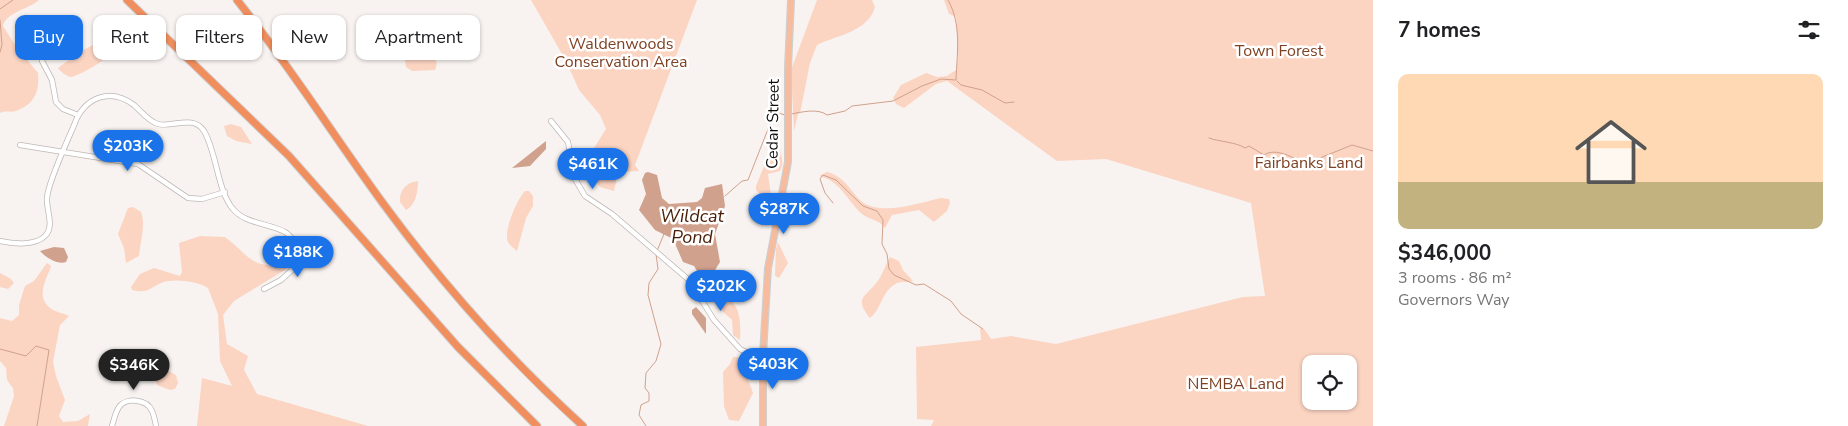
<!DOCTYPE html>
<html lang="en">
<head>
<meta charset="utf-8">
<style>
	body { margin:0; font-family:"Nunito Sans",sans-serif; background:#f6f6f6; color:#202124; height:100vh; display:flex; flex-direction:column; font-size:19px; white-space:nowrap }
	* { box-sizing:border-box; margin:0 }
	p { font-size:16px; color:#757577 }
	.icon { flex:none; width:28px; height:28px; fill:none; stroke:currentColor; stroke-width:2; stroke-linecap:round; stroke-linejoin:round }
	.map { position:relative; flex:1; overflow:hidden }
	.sheet { display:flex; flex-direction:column; background:#fff; width:475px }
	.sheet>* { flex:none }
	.hud { position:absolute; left:15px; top:15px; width:475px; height:45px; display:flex; gap:10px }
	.buttons { position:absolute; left:1302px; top:355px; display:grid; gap:10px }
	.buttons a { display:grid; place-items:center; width:55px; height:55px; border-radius:10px; background:#fff; box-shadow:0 1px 4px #0004; font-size:25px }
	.price { position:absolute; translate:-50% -42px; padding:0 11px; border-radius:18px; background:#1a73e8; color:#fff; font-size:16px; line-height:32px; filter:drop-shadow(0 1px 2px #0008) }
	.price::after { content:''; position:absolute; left:50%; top:30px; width:15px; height:11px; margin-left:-8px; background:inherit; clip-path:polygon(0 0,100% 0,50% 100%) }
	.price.active { background:#222; color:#fff }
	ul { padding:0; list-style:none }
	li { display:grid; align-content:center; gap:10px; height:265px; padding:0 25px }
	li span { display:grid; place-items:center; height:155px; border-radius:10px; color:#555 }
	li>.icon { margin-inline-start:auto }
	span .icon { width:90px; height:90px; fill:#fffc; stroke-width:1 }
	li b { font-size:21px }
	h2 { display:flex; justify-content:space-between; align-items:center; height:60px; padding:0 25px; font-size:21px }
	.chip { padding:0 18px; border-radius:10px; background:#fff; box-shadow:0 1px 4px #0004; font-size:18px; line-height:45px }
	.chip.active { background:#1a73e8; color:#fff }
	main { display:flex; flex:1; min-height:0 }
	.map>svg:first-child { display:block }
</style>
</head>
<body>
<main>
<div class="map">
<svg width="1373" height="426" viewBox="0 0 1373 426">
	<rect width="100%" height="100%" fill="#f8f3f0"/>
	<path fill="#fbd4c2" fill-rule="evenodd" d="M0,0H39C29,9 5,13 3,26L15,45L38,73C40,91 34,105 16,111C10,113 6,110 0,113Z
		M531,0H697L635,165L639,171L618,172L614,191L600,187L591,176L594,148L606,129L600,115L579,90L566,61Z
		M817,0H872L875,7C868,32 837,35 817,45L810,63L800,113L798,114L794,131L791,70Z
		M944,0H1373V426H931L934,420L917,419L916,347L981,340L980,328L985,330L991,339L1011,336L1056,344L1243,297L1265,296L1251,203L1106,159L1057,161L947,81L936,84L904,108L896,104L893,98L901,85L926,73L937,77L947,76L956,70L958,57L956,17L949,14ZM1311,364H1349V401H1311Z
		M100,23H115C108,37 116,44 111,53C109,59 76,77 71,77C66,76 61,72 58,68L78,53L104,39L105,30L94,26Z
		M408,43C417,43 434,55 437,63L435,70L412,71L406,67L404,53Z
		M231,124L241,127L252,144L236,141L227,136L224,126Z
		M775,139C779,148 786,162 780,171L768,174L771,196L765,200L756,190V186Z
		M827,172C843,176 848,187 859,199C877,218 918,203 941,198L949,199L950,203L947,211L934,222L919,210L892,215L885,228C878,219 870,220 862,214C847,201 841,181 819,176Z
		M418,181C418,191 416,205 406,210L400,202C399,190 407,182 418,181Z
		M525,191H529L533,196V206L526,218L517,251C514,248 510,246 508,242C503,232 517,199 525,191Z
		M133,207L141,212C146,225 140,243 139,256L126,263L124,248L118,234L128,208Z
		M200,236L225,237C247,253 254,273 285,262L289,264L288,268L234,301L223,315L227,344L248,356L244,370L257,394L368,426H197L202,378L232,386L220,361L218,314L208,288C197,281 173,278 161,283C149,288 149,294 132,290L131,287L140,274L154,268L180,276L182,272L179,243Z
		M778,242L788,263L779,278L775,276L776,249Z
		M890,257L899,261L903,270L913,281C908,283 902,281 897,283C882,290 881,310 870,318C853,297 866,297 877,282C883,275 885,265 890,257Z
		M47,263L51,266C47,279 35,296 50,308C55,312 63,313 69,316L60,325L53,362L56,376L65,400L59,416L63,422L78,421L90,414L88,426H4L14,396L13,388L7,380L6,368L0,361V318L12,321L19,315V305L25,286L34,281Z
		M0,273L11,279L14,283L8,289L0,287Z
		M724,298C741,301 741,325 740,340L733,335L732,320L721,310Z
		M733,357H737L741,360L753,393L739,421L729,420L724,406L723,372L730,364Z
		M162,370H167L176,375L178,383L175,389L170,390L157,385L154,375Z"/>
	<path fill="#d0a18c" d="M546,141V149L530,166L512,168Z
		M648,172L657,175L662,198L669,204L697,202L702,198L705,188L722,184L725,206L715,234L720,262L707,283L703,281L694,266L683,262L673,239L655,230L639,210L646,194L642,180L645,173Z
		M54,247L64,248L68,257L66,262C58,265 46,258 40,251Z
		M696,307L706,318V334L692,314V310Z"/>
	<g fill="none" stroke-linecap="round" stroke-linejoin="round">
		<path stroke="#d0a18c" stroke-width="1" d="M0,9L13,0
			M0,20L2,45L0,52
			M957,81L961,85L982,90L1005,103L1014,102
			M791,114C802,112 818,108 827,115L845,111L852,106L893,101L922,86L941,79L956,80C957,52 962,25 948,0
			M1209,138C1220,142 1236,142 1245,148L1249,146L1264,155C1276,147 1294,158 1305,164L1352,145L1373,151
			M725,196L742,181L748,180L770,124L769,110L785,115
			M833,203L825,193L820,179L823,175L836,180L863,206L877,211L883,220L882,244L887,254L889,269L894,275L916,285L924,284L951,301L961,314L983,329
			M657,251L664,234
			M0,349L26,356L36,346L49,350L37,426
			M646,426L639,415L641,405L649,401V393L645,388L646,373L656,361L661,344L648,295L649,283L658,269L656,254"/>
		<defs>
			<path id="minor" d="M42,61L52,80L56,102L63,109L78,115
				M551,121L568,142L575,179L585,196L612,214L689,280L714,320L740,349L748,353L763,355
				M20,145L138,164L188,198L202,199L225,192
				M0,241C13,244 35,246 45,236C55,226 46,210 47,198C48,181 70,136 77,118C89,95 113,89 134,105C141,111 148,121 158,124C172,128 193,114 204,131C217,153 217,190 233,209C245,224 269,223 285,232C289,234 292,239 296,243L292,270L281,280L264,289
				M112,426C114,420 115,413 119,407C126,397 147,399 152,411C154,415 155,421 156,426"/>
			<path id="major" d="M763,426V355L768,268L788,162V68L791,0"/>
			<path id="highway" d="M127,0L289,156L458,347L537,426
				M237,0C290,66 335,138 385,206C444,286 509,359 583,426"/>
		</defs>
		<use href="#minor" stroke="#bdb8b6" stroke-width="6"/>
		<use href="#major" stroke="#cfcfcf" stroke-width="8"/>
		<use href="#highway" stroke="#cfcfcf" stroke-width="9"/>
		<use href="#minor" stroke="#fff" stroke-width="4.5"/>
		<use href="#major" stroke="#f7bb9e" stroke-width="5.5"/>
		<use href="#highway" stroke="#f18e5d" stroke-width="7"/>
	</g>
	<g text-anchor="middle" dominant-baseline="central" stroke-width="5" stroke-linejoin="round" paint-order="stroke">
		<g font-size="16" fill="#7d4123" stroke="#fff">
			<text x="621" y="44">Waldenwoods<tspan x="621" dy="18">Conservation Area</tspan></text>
			<text x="1279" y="51">Town Forest</text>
			<text x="1309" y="163">Fairbanks Land</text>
			<text x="1236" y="384">NEMBA Land</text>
		</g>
		<g font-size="16" fill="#0f0e0d" stroke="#fff">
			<text transform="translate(773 124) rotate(-89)">Cedar Street</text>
		</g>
		<g font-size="18" font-style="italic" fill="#481d05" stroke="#fff">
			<text x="692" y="216">Wildcat<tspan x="692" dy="21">Pond</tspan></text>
		</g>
	</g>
</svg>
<div class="buttons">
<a><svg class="icon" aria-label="locate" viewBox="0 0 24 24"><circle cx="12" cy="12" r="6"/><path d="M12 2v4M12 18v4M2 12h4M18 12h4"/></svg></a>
</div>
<b class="price" style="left:128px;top:172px">$203K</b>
<b class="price" style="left:593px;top:190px">$461K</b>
<b class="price" style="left:784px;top:235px">$287K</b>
<b class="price" style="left:298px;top:278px">$188K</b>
<b class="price" style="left:721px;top:312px">$202K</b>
<b class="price" style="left:773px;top:390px">$403K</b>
<b class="price active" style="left:134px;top:391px">$346K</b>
<div class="hud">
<a class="chip active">Buy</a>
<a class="chip">Rent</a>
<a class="chip">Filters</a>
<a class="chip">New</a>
<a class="chip">Apartment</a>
</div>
</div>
<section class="sheet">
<h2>7 homes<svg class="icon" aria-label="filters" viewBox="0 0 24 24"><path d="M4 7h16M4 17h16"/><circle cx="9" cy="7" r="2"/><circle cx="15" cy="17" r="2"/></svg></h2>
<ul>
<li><span style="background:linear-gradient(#ffd9b3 70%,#c2b280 0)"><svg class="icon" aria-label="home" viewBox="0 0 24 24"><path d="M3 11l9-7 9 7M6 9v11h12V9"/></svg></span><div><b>$346,000</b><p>3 rooms · 86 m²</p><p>Governors Way</p></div></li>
</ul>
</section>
</main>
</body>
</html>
